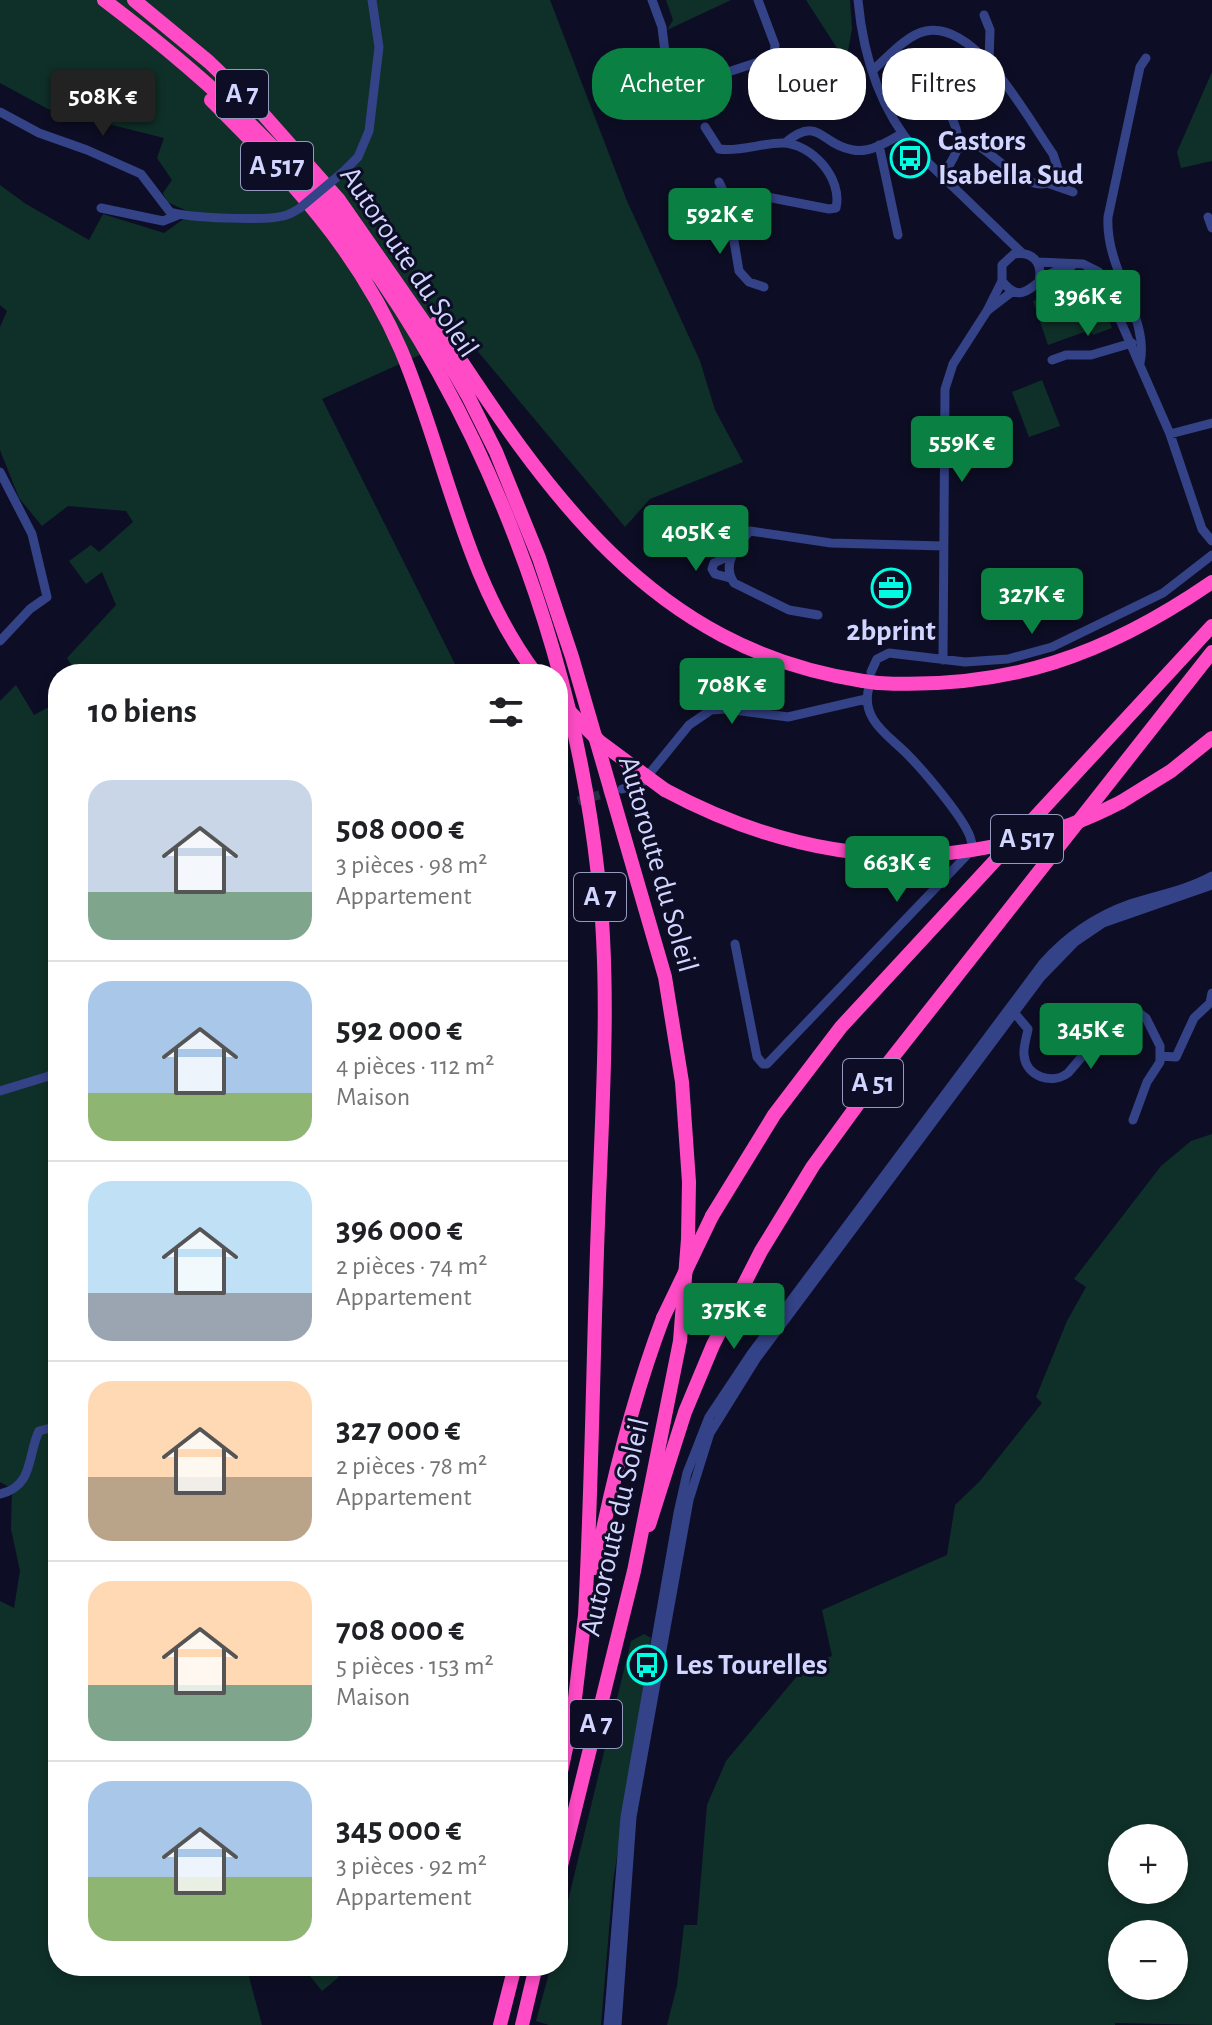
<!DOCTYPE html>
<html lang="fr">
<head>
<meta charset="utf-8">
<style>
	body { margin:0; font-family:"Alegreya Sans",sans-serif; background:#f2f2f2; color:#202124; height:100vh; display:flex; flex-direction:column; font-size:30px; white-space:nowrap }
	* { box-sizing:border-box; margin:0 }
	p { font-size:26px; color:#757577 }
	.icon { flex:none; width:44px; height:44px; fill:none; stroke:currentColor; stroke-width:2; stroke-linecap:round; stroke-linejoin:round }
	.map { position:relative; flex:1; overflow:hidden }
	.panel { position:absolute; left:48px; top:664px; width:520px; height:1312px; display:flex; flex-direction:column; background:#fff; border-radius:32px; box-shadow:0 4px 12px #0003 }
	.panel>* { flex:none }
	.hud { position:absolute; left:592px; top:48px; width:500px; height:72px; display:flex; gap:16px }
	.tools { position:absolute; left:1108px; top:1824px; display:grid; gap:16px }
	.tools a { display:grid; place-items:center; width:80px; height:80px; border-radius:50%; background:#fff; box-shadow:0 4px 12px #0003; font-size:40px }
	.price { position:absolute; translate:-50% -68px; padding:0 18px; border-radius:8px; background:#0b8043; color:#fff; font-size:26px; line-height:52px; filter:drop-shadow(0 2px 4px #0008) }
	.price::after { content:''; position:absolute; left:50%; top:48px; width:24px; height:18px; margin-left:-12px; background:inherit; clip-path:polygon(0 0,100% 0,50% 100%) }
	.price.current { background:#222; color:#fff }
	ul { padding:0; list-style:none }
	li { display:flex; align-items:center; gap:24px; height:200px; padding:0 40px }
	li+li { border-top:2px solid #e0e0e0 }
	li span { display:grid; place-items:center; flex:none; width:224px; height:160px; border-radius:24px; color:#555 }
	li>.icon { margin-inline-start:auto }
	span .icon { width:96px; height:96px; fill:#fffc; stroke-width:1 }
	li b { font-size:34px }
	h2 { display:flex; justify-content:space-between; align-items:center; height:96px; padding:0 40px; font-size:34px }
	.pill { padding:0 28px; border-radius:32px; background:#fff; box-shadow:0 4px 12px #0003; font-size:28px; line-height:72px }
	.pill.current { background:#0b8043; color:#fff }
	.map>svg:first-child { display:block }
</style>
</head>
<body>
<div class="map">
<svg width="1212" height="2025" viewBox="0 0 1212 2025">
	<rect width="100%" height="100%" fill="#0d0e25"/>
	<path fill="#0f3028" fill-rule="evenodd" d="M0,0H550L627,201L700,361L715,410L743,462L650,499L625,527L464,335L322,399L460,674H77L67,658L116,605L102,572L86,584L69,561L91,545L99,552L133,522L126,511L68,506L42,526L19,498L0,450V327L7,311L0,305V185L26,204L89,240L103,214L164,233L192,213L167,202L163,193L172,180L157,158L164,138L48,109L0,83Z
		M666,0H731L667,30L673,20Z
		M806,0H850L852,29L846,62Z
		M1212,72V161L1181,168L1177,152Z
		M1072,288L1087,331L1048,345L1033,301Z
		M1101,299L1112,328L1093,335L1083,306Z
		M1042,380L1060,426L1029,437L1012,392Z
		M16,685L34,715L58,702V1966H246L262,2025H0V1601L14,1608L20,1571L11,1529L12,1489L0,1482V701Z
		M1212,1134V2025L1115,2023V2025H667L677,1986L684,1925H697L707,1805L726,1761L798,1675L818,1661L832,1656L822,1610L947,1555L955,1505L980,1481L1042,1403L1036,1397L1067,1321L1086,1287L1074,1279L1161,1166L1191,1141ZM1122,1838H1174V1890H1122ZM1122,1934H1174V1986H1122Z
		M644,1634L651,1638L613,1882L601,2025H549L536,2021L551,1966H558V1942L631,1641Z
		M302,1966H330L339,1977L322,1991Z"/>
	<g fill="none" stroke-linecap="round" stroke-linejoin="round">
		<path stroke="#2a2c46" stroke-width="9" stroke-dasharray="9 4.5" stroke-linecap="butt" d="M578,801L613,791"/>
		<path stroke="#344287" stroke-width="9" d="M652,0L662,27L668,78L671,84L679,88L768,59L774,55L775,45L758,0
			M858,0C863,55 880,109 916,151L1022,253
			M984,15L990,30L989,62
			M921,70C934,88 964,125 957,149C955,158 947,168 942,176
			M872,71C887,58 906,35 926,31C977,21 1028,119 1053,154L1058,169C1045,209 998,158 980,147L973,145L957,149
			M0,112L39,133L87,150L141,174L170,212C188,218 265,221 283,216C290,215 295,211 300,208
			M705,127L719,149C740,152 761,143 782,143C812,143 843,179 836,208L829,209L767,197L727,199
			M785,143C819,114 821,145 853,150C870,153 887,142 901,134
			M879,145L898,235
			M343,172L358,157L369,131L379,47L372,0
			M719,182L727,199L739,271L749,282L764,287
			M1047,183L1073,192
			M101,208L163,221L178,215
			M1208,217L1212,228
			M1038,262L1083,264L1099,272L1170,434L1202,529L1212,541
			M1039,281C1043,262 1032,251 1014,254L1002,265V281C1017,301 1027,292 1041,280C1050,272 1061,269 1072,266
			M987,311L1013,291
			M1052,360L1066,355H1091L1132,343
			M1140,363C1150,319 1105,269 1108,217L1140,67L1146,58
			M1170,434L1212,423
			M0,472L32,534L47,597L30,609L0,641
			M730,578L715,574L712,569L714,563L731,555
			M818,615L789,610L734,583C721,564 737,545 750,531L831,543L944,546
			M943,660L945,389L953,364L987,311L1002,281
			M871,672L877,659L889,653L965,662L1008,659L1052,647L1163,593L1212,555
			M622,789L641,784L689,725L711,710L726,709L788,717L866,699
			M735,944L757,1057L763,1064H767L970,852C972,847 973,846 971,840C967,821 922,769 907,754C888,735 860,719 869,687
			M1012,1010L1028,1029C1027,1036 1023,1047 1024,1055C1026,1077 1052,1085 1068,1073L1115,1018L1125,1012H1138L1146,1018L1160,1046V1062L1147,1082L1133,1120
			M1160,1056L1176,1057L1194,1018L1210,1003L1212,993
			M0,1091L49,1076L58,1068
			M0,1494C34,1486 27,1456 39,1431L58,1426
			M608,2025L625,1817L678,1513L687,1473L709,1417L751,1354L1043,963C1067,936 1096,916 1130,904C1157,895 1187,890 1212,876
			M617,2025L632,1817L689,1500L710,1433L756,1359L1041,977L1075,942L1103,923L1212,885"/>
		<path stroke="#ff4cc6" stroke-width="14" d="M104,0C194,68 280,144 348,234C486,415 573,650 598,875C611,990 602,1107 598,1223C593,1354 592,1484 585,1615L573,1715L558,1786
			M134,0L209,62L262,113L339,200L433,335L469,398L496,452L539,558L572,657L665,977L682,1082L689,1182L688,1239L680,1341L634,1571L558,1878
			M211,100C288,177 357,248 401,350C447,459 463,577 536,674
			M436,323C545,489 649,649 863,681
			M878,683C1008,690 1106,655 1212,582
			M665,790C747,834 834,859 928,855
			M1121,802L1171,771L1212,738
			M712,1216L774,1115L841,1027L1212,626
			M649,1525L685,1412L713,1345L761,1251L813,1166L885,1067L1212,652
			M595,1568C612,1482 632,1400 663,1318
			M500,2025L515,1966
			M522,2025L536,1966"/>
		<path stroke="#344287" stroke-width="9" d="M300,208L343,172"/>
		<path stroke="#ff4cc6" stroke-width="14" d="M863,681L878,683
			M558,700L600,742L665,790
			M928,855C996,850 1060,834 1121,802
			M663,1318L712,1216"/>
	</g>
	<defs>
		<symbol id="bus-ring" viewBox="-11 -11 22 22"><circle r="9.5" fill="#0d0e25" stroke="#00fce1" stroke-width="1.5"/><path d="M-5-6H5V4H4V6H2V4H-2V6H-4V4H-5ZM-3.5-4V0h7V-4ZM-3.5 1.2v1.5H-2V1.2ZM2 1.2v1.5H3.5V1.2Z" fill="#00fce1"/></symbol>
		<symbol id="office-ring" viewBox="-11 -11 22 22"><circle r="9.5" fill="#0d0e25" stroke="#00fce1" stroke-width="1.5"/><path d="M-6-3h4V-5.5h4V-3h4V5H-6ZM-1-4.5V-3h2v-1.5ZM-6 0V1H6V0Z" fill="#00fce1"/></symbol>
	</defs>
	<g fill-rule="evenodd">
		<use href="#bus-ring" x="888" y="136" width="44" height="44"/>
		<use href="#office-ring" x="869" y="566" width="44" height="44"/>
		<use href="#bus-ring" x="625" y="1643" width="44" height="44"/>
	</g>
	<g text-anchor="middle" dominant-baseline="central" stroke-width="6" stroke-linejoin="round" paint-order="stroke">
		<g fill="#0d0e25" stroke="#9699be" stroke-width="2">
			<rect x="216" y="70" width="52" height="48" rx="6"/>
			<rect x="241" y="142" width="72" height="48" rx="6"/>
			<rect x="991" y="815" width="72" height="48" rx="6"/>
			<rect x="574" y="873" width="52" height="48" rx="6"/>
			<rect x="843" y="1059" width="60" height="48" rx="6"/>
			<rect x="570" y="1700" width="52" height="48" rx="6"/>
		</g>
		<g font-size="28" font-weight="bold" fill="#d1d5ff">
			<text x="242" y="94">A 7</text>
			<text x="277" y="166">A 517</text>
			<text x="1027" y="839">A 517</text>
			<text x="600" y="897">A 7</text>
			<text x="873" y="1083">A 51</text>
			<text x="596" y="1724">A 7</text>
		</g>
		<g font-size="30" font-weight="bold" fill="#d1d5ff" stroke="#0d0e25" text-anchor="start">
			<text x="938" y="141">Castors<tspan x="938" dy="34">Isabella Sud</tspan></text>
			<text x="891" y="631" text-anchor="middle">2bprint</text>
			<text x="675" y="1665">Les Tourelles</text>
		</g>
		<g font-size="30" fill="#d1d5ff" stroke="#0d0e25">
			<text transform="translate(409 262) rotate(56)">Autoroute du Soleil</text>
			<text transform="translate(658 864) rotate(74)">Autoroute du Soleil</text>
			<text transform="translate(615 1527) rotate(-77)">Autoroute du Soleil</text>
		</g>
	</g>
</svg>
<div class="tools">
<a>+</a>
<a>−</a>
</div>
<b class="price current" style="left:103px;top:138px">508K €</b>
<b class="price" style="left:720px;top:256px">592K €</b>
<b class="price" style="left:1088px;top:338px">396K €</b>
<b class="price" style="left:962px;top:484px">559K €</b>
<b class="price" style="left:696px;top:573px">405K €</b>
<b class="price" style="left:1032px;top:636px">327K €</b>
<b class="price" style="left:732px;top:726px">708K €</b>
<b class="price" style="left:897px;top:904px">663K €</b>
<b class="price" style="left:1091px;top:1071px">345K €</b>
<b class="price" style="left:734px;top:1351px">375K €</b>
<div class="hud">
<a class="pill current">Acheter</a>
<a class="pill">Louer</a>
<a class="pill">Filtres</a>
</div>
<section class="panel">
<h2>10 biens<svg class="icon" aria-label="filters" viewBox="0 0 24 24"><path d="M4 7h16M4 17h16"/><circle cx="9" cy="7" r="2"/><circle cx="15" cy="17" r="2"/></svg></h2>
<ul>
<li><span style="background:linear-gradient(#c9d6e8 70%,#7fa58c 0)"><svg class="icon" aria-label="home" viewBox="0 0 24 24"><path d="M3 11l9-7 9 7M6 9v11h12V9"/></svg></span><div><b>508 000 €</b><p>3 pièces · 98 m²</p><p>Appartement</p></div></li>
<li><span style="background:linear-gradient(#a9c7e8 70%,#8fb573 0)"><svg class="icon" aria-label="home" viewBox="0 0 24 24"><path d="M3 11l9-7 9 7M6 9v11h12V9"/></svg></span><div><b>592 000 €</b><p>4 pièces · 112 m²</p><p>Maison</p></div></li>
<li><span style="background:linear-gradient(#bfe0f5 70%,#9aa5b1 0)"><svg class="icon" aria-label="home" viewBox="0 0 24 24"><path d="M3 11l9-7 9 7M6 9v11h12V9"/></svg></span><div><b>396 000 €</b><p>2 pièces · 74 m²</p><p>Appartement</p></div></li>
<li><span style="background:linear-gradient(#ffd9b3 60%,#b9a48a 0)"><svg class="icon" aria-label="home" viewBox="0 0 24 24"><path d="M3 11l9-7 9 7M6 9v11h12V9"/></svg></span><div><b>327 000 €</b><p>2 pièces · 78 m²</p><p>Appartement</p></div></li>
<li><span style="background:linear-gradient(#ffd9b3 65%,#7fa58c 0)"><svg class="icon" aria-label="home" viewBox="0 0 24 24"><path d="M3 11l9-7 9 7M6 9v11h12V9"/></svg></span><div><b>708 000 €</b><p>5 pièces · 153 m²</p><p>Maison</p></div></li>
<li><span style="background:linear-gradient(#a9c7e8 60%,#8fb573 0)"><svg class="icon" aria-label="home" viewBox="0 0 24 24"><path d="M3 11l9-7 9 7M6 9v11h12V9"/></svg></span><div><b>345 000 €</b><p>3 pièces · 92 m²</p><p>Appartement</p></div></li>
</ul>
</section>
</div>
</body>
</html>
